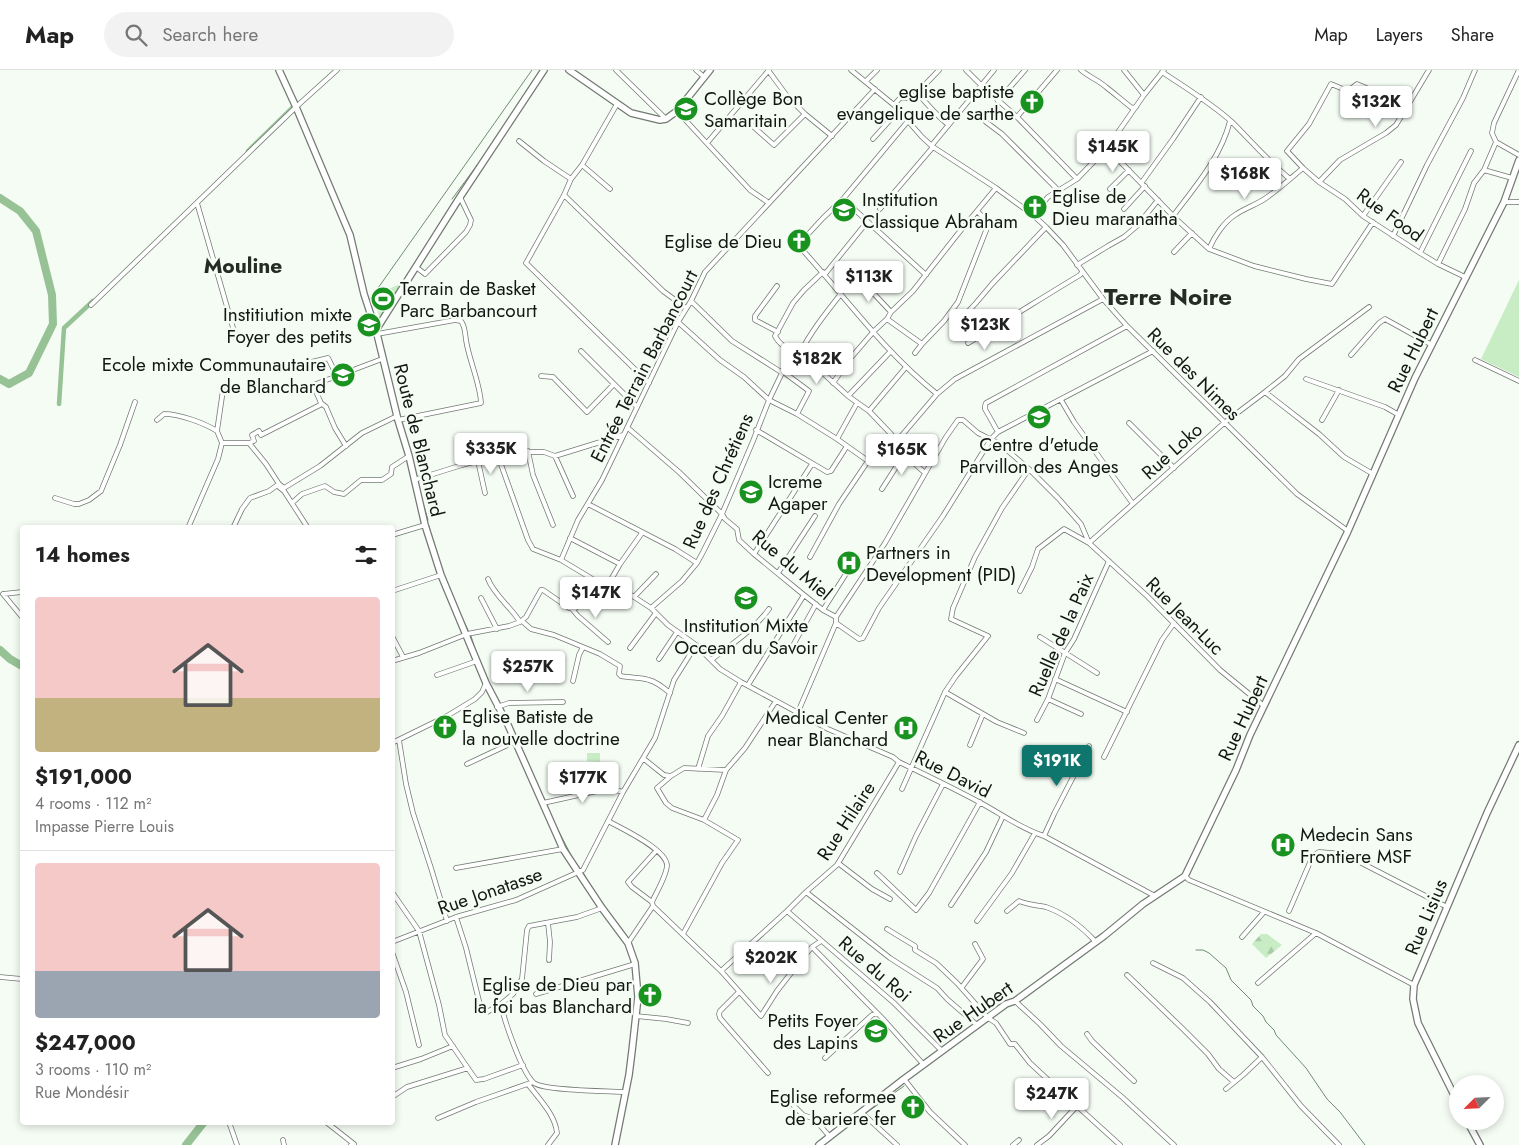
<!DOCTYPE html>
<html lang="en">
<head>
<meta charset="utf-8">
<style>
	body { margin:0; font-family:Jost,sans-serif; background:#f2f2f2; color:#222; height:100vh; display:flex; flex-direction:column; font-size:19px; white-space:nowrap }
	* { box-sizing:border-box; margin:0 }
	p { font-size:16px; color:#767676 }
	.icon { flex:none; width:28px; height:28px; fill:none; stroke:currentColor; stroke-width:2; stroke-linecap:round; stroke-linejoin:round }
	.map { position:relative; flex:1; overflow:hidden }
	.drawer { position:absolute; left:20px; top:455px; width:375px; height:600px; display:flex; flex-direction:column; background:#fff; border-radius:5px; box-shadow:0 2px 8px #0003 }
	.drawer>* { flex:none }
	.needle { width:32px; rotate:246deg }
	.tools { position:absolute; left:1449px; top:1005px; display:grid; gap:10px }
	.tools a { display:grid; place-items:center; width:55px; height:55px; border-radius:50%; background:#fff; box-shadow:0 2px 8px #0003; font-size:25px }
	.price { position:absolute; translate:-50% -42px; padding:0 11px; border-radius:5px; background:#fff; color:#222; font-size:16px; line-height:32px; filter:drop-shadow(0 1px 2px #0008) }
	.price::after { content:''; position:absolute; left:50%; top:30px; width:15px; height:11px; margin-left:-8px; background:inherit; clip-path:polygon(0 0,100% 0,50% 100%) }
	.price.selected { background:#0f766e; color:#fff }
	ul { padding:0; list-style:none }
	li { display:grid; align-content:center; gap:10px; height:265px; padding:0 15px }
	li+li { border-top:1px solid #e0e0e0 }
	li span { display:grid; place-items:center; height:155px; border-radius:5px; color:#555 }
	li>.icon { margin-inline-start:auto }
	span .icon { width:90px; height:90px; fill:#fffc; stroke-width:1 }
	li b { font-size:21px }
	h2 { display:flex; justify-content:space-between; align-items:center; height:60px; padding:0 15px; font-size:21px }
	header { display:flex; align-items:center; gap:30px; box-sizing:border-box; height:70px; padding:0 25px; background:#fff; border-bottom:1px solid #e0e0e0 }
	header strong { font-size:24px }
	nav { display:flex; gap:28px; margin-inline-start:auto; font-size:18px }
	.search { width:350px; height:45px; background:#f2f2f2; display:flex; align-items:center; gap:12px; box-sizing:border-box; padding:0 18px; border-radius:28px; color:#767676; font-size:19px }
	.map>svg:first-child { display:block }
</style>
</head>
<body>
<header>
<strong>Map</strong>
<div class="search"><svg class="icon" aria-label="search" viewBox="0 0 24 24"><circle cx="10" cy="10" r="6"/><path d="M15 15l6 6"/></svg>Search here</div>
<nav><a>Map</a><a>Layers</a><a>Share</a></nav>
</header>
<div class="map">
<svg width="1519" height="1075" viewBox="0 0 1519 1075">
	<defs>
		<pattern id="forest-firs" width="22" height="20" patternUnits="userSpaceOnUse" patternTransform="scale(1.25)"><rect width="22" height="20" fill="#c8edc5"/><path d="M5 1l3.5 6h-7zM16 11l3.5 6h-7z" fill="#abcaa8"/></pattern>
	</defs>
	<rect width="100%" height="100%" fill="#f4fcf4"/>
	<path fill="url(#forest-firs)" d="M1261,864H1267L1282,875L1266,888L1252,874Z"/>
	<path fill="#c8edc5" d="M1519,210V307L1481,289Z
		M403,213L380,248L374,230V225Z
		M587,683H600V692L587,691Z"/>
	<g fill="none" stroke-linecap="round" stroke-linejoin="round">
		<path stroke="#6f8e6e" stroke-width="1" d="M452,129L478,94
			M1035,140L1037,134
			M371,228L532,0
			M424,436L428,450
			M429,456L431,465
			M463,550L468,560
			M471,566L475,579
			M558,760L572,787
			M584,804L588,812
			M1196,880H1203L1209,883L1226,898L1231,910L1251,930L1253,936L1263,946L1266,952L1274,960L1276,965L1306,998L1327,1029L1340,1042L1365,1075
			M866,1043L904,1016
			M847,1057L862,1046"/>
		<path stroke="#97c295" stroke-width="4.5" d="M248,81L293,37
			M59,334L64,258L93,231"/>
		<path stroke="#97c295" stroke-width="8" d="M0,128L20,141L36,161L52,225L53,254L29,303L9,314L0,309
			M0,580L10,589L22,596
			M186,1075L204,1052"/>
		<defs>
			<path id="street" d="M616,0L666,49
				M696,0L704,7
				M768,0L787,26L805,44L832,66
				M851,0L894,35L922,67L933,77L996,118L1033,145L1046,157L1063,175L1103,229L1127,256L1297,424L1348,461
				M966,0L981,15L1017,47L1077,109
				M1081,0C1089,7 1098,10 1106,17C1115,24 1123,31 1132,38L1136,37
				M1124,0L1144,25
				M1162,2C1186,18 1211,33 1232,52C1251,71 1269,92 1290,109
				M866,11L877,0
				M917,23L939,0
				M1383,25L1357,14L1348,21L1331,14L1309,54L1287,81L1303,98L1319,112L1345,129L1363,146L1420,183L1438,194L1465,207
				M998,31L1025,0
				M617,34L582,95L571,109L564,125L526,193L649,313
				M894,35L900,28H912L917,23C925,31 940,50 948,54
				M677,41L750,120L769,133
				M1017,47L1057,0
				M908,51L843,129L823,148L798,175C844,225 883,281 937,324
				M748,52L774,75L805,44
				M986,52L1002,64L1058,120
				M873,69L899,40
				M519,71L544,91L571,109
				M1496,72L1519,85
				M707,73L769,0
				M932,75L994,0
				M1107,78L1176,149L1209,179L1254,196L1306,209L1332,214L1373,152
				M582,95L610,119
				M1484,100L1496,72L1492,63L1494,53L1519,0
				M1142,112L1173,69L1201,27
				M1319,112L1340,90L1386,63L1396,55L1429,0
				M1110,119L1129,100
				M564,125L663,221L686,238
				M843,129L926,205
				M1504,132H1519
				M197,133L236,268
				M880,139L933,77
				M1124,139L1145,116
				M1033,145L1048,127L1077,109L1107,78L1144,25L1164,0
				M1173,146C1195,117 1221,87 1230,51
				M1363,146L1401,92
				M1393,166L1427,95L1463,28L1475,0
				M1209,179C1214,167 1224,152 1235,145C1245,138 1256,135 1266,128C1279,119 1291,108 1303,98
				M1174,182L1192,163
				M1420,183L1471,81
				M1438,194L1465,139L1474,113L1484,100L1512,108
				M1077,195L1108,176L1124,167L1137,156L1158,130
				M416,197L425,204L466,162L470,155L471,150L460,127
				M823,202L804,220L793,233L775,266C780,276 790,280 799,285C810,263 825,244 840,225
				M825,204L867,152
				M861,210L891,242
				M777,216L755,246V250L778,262
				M691,231L732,271L781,302
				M91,235L296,37L337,0
				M964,246L976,233L992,214L1046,157
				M887,249L922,274L944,251L958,232L989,153L977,141
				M678,252L720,290L744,307L769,330L797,344L837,369L868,391
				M377,264L455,250L461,251C465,256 465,263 466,270C469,290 480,313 481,333L398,350
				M968,273C1006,251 1043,227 1080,205L1082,202
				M581,281L637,337
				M915,283L922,274
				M799,285L814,295L848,326L869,341L891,364L915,394L925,403
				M1351,285L1379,253L1385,249L1432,275
				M1475,290L1519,311
				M303,294L328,288L337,306
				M782,301L809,321L797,344
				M541,306L553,307L587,342L614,314
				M1306,309L1385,337L1399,345
				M833,313L849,290L874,261L887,249L891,242L913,221L957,165L996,118
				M293,322L316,314
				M1265,322L1319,364L1344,387L1373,404
				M848,326L890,282
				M1061,330L1074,352L1133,434
				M321,333L326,337L335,358L346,376
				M869,341L906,297
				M157,350L164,344C180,344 204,353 217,361L222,373L218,389L188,458
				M1322,350L1339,320
				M1129,353L1174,398
				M628,358L679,402L722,444L725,449L737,459L739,470L754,484L804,525L823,540L836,547
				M756,360L827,402L831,401L847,376
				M217,361L223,320
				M998,362L985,339V336L986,333L1127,256
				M837,369L857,333
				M897,371L937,324L955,309L1103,229
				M222,373H249L266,394L279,414
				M249,373L254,371L252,365L259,361L261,365L320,335L321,333L314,317L316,314L382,289
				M528,381L533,405L553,455
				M498,386L528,470L533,479L561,490L601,514
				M555,386L573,426
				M478,391L485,423
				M414,410L462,395L513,382H544L555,386L623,365
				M279,417L284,421L308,458
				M882,419L905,383
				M55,428L74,434H79L89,430L101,421L120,375L135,332
				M292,433L302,424L325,416L334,422L344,424L361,410H382L391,404L392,397L409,386
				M588,434L675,479L697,493
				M233,458L242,439L250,428L269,421L279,414L284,418L320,396L362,363L397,346
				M392,465L425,455
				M570,468L620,494
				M1089,473L1224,353L1265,322L1285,306L1299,289L1369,237
				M754,484L812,394
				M810,487L839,434L868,391L891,364
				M561,490L578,450L602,410L678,252L691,231L705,202L875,19
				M778,503L815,446
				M488,509C494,525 511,537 520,552
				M609,513L620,494L642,463
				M392,521L441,505
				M1020,521L1032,497L1038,479L1064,459L1089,473L1147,526L1220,600L1264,636
				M3,524L22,547
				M3,524L22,522
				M634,527L656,504
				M481,528L497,559
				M651,538L682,511L697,493L703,482L722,444L753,371L769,330L792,282
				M572,539L578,546L608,572
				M823,540L849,499
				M522,551L531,559L554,565L571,572L600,584L620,596L619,604L621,606C630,608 640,607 649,610C657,612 664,618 670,623
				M836,553L859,569L863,568L879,538L943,446L991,369L998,362L1153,281
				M392,566L403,587
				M1040,567L1097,603
				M630,578L656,543
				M791,579L816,534
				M659,589L677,562
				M711,590C732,574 754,560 769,539
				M392,591L419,583L467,564L509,556L520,552L526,547L541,520H543L569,538L574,539L584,532L601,514H614L651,538L668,555L696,575L720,599L741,612L828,659L893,687L899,692C926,705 953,718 979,732C1000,743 1021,759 1044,766L1155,826
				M437,605L477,591
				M1055,609L1127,642
				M573,611L579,585L583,577
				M748,615L804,525
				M945,622L997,652L1024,663
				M1048,629L1081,644
				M497,637L509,633L563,632
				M798,642L836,553V547L885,473L946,367L958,350H963L978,363L1000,374L1029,399L1058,428L1081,454L1089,473
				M1037,650L1048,629L1065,583L1074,569L1109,491
				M399,670L406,714L413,743L431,798L447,851
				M392,673L447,646L475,629L482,622L486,613
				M970,675L983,644
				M1104,687L1162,570L1174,553
				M644,689L664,705L671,706L684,698L726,700
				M467,694L514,672
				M698,699L708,666L722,646L741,612
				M671,706L657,718L666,733L672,738L704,750
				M902,719L945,622L956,606L988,566L951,549L953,538L975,487L1002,438L1029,399
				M543,733L606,719H612L623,722
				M608,751C621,758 666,779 667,795C667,805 656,823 652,832L653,836
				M1044,766L1054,744L1089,676
				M838,793L872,819L890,829
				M456,798L563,779
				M900,802L916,766L943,714
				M877,803L916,840L929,823L980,732
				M1185,806L1189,810L1316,863L1414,915
				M392,822L419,861L439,935L445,965L476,1010L484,1009L523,995
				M806,822L890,888L937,918L947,929L977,955
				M652,832L632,817L628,812L656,781
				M951,835L986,782L1003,746
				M602,838L577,847L529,856L527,860L522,909L513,924L501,934C504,950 522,1003 534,1013C545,1021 609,1021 626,1022
				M787,841L894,933L942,981
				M1007,841L1019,831C1028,835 1037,835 1046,837C1066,844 1081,856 1095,871
				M1289,841L1311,790L1314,785L1319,782L1344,784L1447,837
				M456,847L466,878L481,939L483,942H487L501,934
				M977,851L1012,803L1035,763
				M548,853L550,872L549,890
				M887,859L915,876V880L936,893L957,913L988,948L996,953L1010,974H1015L1030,993L1044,1006L1120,1075
				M683,864L722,793L738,770L704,750L717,725L726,700L745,678L776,631
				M1242,867L1264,842
				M392,872L456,847L516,830L583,800L623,722L655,668L674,610L696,575
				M628,873L653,836L721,901L761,946L777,921L805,885L812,877L821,871
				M812,877L884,950L924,995
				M392,882L406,922L419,975
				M1153,893L1183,908L1210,932L1262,987L1301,1036L1339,1075
				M721,901L787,841L806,822L837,795L899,692
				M1127,905L1183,959L1208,984L1219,999L1234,1012
				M0,907L22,909
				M1258,913L1316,863
				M962,917L983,889L975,874
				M739,922L720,941L719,944L720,948L768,1003
				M536,924L635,894
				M1015,931L1040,954L1061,976L1122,1027L1174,1075
				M636,946L666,949L688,953
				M1087,964L1092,971L1134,1011
				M825,988L872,945L877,943
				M392,998L421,989L453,976
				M904,1009L930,1042L965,1075
				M528,1014C539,1029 555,1044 557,1063L548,1075
				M1226,1019L1243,1005L1262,987
				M392,1027L407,1017L468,998
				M788,1030L803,1045L812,1048L818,1053L830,1067
				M862,1043L897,1075
				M438,1048L476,1032L533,1012
				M229,1052L237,1075
				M326,1052L354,1074L351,1075
				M283,1070L284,1075
				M1013,1075L1019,1070
				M1037,1075L1049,1066L1077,1036"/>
			<path id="secondary" d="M279,0L296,37L350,165L364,224L377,264L398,350L409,386L425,455L441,505L486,613L508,655L563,779L602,838L628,873L635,893L638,927L632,981L629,1005L615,1075
				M569,0L631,43L660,50L666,49L677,41L710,0
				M376,260L460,127L544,0
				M1458,1033L1418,953L1413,929L1414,915L1487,743L1519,675
				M1467,1051L1480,1075
				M819,1075L904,1009L1006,934L1015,931L1104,866L1143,834L1185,806L1236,700L1250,665L1348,461L1415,308L1504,132L1519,90"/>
		</defs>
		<use href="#street" stroke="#737a73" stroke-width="5.5"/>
		<use href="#secondary" stroke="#737a73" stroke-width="8"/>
		<use href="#street" stroke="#fff" stroke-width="4"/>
		<use href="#secondary" stroke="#fff" stroke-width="5.5"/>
	</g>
	<defs>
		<symbol id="church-disc" viewBox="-11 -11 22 22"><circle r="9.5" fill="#199220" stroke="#f4fcf4"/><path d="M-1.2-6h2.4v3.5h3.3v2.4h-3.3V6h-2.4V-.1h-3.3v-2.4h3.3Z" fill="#fff"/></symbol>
		<symbol id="school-disc" viewBox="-11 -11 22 22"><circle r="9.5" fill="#199220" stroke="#f4fcf4"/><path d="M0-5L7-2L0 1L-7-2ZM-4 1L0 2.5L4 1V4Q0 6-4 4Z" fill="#fff"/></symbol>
		<symbol id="stadium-disc" viewBox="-11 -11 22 22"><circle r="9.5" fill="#199220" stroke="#f4fcf4"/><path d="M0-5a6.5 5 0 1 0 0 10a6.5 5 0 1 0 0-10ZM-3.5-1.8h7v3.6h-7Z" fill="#fff"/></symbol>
		<symbol id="hospital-disc" viewBox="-11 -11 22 22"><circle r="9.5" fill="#199220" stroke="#f4fcf4"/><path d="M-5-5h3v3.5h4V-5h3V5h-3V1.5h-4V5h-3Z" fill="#fff"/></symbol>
	</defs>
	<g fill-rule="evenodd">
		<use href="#church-disc" x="1018" y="18" width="28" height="28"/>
		<use href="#school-disc" x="672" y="25" width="28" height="28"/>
		<use href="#church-disc" x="1021" y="123" width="28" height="28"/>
		<use href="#school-disc" x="830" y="126" width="28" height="28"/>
		<use href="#church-disc" x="785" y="157" width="28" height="28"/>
		<use href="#stadium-disc" x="369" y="215" width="28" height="28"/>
		<use href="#school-disc" x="355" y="241" width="28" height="28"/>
		<use href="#school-disc" x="329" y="291" width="28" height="28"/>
		<use href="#school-disc" x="1025" y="333" width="28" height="28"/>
		<use href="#school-disc" x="737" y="408" width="28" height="28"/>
		<use href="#hospital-disc" x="835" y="479" width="28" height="28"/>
		<use href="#school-disc" x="732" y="514" width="28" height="28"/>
		<use href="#church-disc" x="431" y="643" width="28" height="28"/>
		<use href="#hospital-disc" x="892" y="644" width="28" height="28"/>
		<use href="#hospital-disc" x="1269" y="761" width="28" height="28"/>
		<use href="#church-disc" x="636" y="911" width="28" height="28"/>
		<use href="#school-disc" x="862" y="947" width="28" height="28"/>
		<use href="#church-disc" x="899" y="1023" width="28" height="28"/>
	</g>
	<g text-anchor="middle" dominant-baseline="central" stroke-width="5" stroke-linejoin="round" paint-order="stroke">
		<g font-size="19" fill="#131613" stroke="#f4fcf4" text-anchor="end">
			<text x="1014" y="21">eglise baptiste<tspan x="1014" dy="22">evangelique de sarthe</tspan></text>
			<text x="704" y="28" text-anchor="start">Collège Bon<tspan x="704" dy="22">Samaritain</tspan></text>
			<text x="1052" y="126" text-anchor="start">Eglise de<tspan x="1052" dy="22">Dieu maranatha</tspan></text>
			<text x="862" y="129" text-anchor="start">Institution<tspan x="862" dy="22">Classique Abraham</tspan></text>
			<text x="782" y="171">Eglise de Dieu</text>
			<text x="400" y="218" text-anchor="start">Terrain de Basket<tspan x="400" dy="22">Parc Barbancourt</tspan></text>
			<text x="352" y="244">Institiution mixte<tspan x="352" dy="22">Foyer des petits</tspan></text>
			<text x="326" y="294">Ecole mixte Communautaire<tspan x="326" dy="22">de Blanchard</tspan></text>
			<text x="1039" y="374" text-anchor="middle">Centre d'etude<tspan x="1039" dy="22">Parvillon des Anges</tspan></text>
			<text x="768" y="411" text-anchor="start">Icreme<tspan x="768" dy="22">Agaper</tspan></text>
			<text x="866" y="482" text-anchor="start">Partners in<tspan x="866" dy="22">Development (PID)</tspan></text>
			<text x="746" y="555" text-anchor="middle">Institution Mixte<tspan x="746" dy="22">Occean du Savoir</tspan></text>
			<text x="462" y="646" text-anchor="start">Eglise Batiste de<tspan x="462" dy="22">la nouvelle doctrine</tspan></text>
			<text x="888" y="647">Medical Center<tspan x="888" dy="22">near Blanchard</tspan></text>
			<text x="1300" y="764" text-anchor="start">Medecin Sans<tspan x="1300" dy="22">Frontiere MSF</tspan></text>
			<text x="632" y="914">Eglise de Dieu par<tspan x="632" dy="22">la foi bas Blanchard</tspan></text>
			<text x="858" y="950">Petits Foyer<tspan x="858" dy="22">des Lapins</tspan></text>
			<text x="896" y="1026">Eglise reformee<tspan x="896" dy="22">de bariere fer</tspan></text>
		</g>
		<g font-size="19" fill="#131613" stroke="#f4fcf4">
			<text transform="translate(1390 145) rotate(36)">Rue Food</text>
			<text transform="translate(1413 280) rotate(-64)">Rue Hubert</text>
			<text transform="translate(644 296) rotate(-63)">Entrée Terrain Barbancourt</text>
			<text transform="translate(1194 304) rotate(45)">Rue des Nimes</text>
			<text transform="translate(419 370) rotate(76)">Route de Blanchard</text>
			<text transform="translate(1172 381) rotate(-42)">Rue Loko</text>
			<text transform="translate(718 411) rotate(-66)">Rue des Chrétiens</text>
			<text transform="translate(792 495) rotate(40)">Rue du Miel</text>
			<text transform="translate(1185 546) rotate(45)">Rue Jean-Luc</text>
			<text transform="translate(1061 565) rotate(-66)">Ruelle de la Paix</text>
			<text transform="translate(1243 648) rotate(-65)">Rue Hubert</text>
			<text transform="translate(953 704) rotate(27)">Rue David</text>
			<text transform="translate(846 751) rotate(-57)">Rue Hilaire</text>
			<text transform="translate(490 821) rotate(-19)">Rue Jonatasse</text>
			<text transform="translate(1426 847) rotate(-67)">Rue Lisius</text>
			<text transform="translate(875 899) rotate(41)">Rue du Roi</text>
			<text transform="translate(973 942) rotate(-35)">Rue Hubert</text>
		</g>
		<g font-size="21" font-weight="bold" fill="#262b25" stroke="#f4fcf4">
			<text x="243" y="196">Mouline</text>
		</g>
		<g font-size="24" font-weight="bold" fill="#262b25" stroke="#f4fcf4">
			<text x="1168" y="226">Terre Noire</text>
		</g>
	</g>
</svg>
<div class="tools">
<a><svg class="needle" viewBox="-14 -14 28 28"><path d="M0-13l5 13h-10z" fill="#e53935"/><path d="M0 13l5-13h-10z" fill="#767676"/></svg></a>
</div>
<b class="price" style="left:1376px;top:58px">$132K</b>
<b class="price" style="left:1113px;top:103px">$145K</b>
<b class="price" style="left:1245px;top:130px">$168K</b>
<b class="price" style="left:869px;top:233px">$113K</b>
<b class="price" style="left:985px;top:281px">$123K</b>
<b class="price" style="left:817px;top:315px">$182K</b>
<b class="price" style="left:491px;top:405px">$335K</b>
<b class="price" style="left:902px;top:406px">$165K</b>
<b class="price" style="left:596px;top:549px">$147K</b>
<b class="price" style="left:528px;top:623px">$257K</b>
<b class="price selected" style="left:1057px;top:717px">$191K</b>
<b class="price" style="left:583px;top:734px">$177K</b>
<b class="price" style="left:771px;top:914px">$202K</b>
<b class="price" style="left:1052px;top:1050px">$247K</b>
<section class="drawer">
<h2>14 homes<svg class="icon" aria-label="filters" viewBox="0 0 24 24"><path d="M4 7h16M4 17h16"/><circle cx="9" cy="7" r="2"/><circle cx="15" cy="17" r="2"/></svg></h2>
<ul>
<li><span style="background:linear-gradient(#f6c9c9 65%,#c2b280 0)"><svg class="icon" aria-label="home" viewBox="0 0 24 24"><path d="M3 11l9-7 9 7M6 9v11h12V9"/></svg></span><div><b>$191,000</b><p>4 rooms · 112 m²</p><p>Impasse Pierre Louis</p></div></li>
<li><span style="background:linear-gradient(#f6c9c9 70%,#9aa5b1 0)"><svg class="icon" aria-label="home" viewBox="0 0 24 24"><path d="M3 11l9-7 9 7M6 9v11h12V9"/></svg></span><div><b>$247,000</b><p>3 rooms · 110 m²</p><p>Rue Mondésir</p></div></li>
</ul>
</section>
</div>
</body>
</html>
